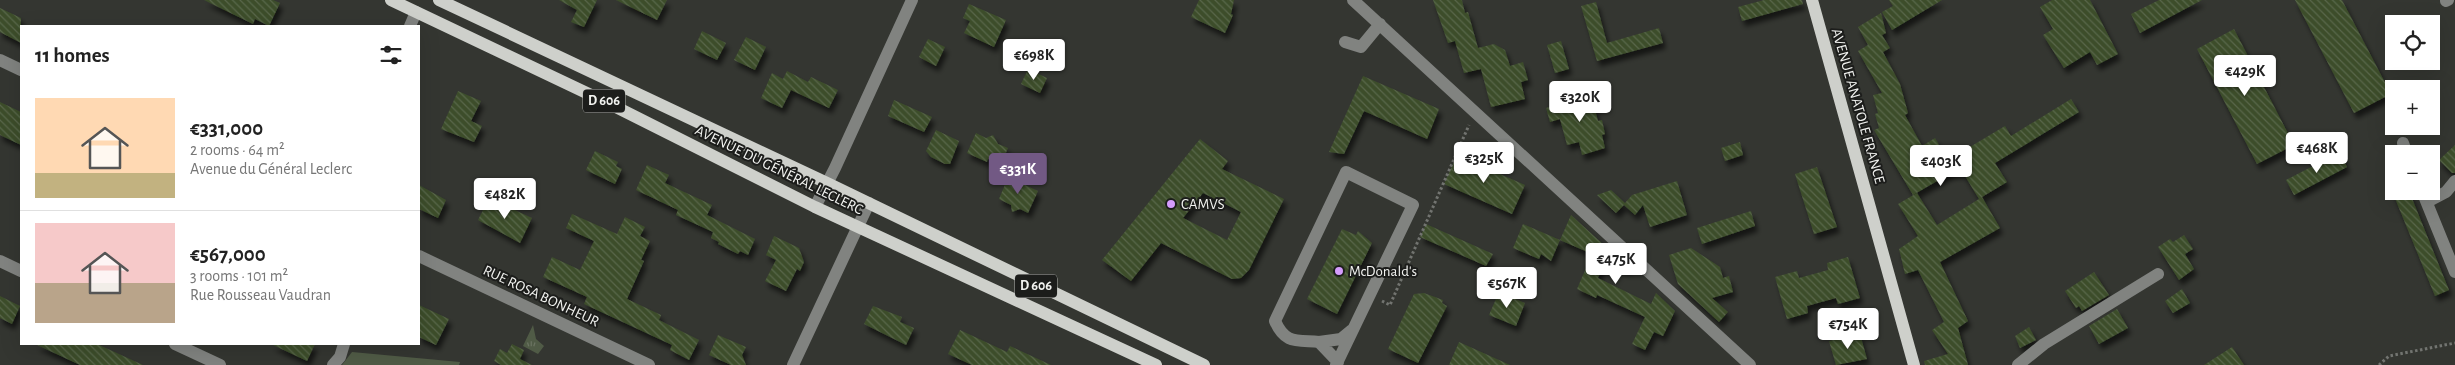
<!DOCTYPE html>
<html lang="en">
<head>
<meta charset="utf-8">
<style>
	body { margin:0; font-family:"Alegreya Sans",sans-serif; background:#f6f6f6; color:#222; height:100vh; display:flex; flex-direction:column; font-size:19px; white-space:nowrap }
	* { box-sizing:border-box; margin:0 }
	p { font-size:16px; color:#767676 }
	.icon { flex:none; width:28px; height:28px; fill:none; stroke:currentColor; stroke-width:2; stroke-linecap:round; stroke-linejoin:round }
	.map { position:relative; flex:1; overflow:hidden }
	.details { position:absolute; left:20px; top:25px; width:400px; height:320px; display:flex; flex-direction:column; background:#fff; border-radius:0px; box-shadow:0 5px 20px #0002 }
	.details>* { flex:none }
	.controls { position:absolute; left:2385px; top:15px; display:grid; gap:10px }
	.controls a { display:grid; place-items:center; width:55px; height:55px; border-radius:0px; background:#fff; box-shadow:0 5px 20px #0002; font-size:25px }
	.price { position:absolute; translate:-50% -42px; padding:0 11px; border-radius:5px; background:#fff; color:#222; font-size:16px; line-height:32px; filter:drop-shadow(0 1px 2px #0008) }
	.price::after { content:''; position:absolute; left:50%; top:30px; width:15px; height:11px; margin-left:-8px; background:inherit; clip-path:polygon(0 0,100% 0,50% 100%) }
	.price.current { background:#725984; color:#fff }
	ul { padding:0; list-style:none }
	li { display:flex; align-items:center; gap:15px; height:125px; padding:0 15px }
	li+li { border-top:1px solid #e0e0e0 }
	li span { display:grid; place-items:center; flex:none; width:140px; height:100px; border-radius:0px; color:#555 }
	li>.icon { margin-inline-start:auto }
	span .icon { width:60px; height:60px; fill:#fffc; stroke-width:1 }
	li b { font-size:21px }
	h2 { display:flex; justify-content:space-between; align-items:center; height:60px; padding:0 15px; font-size:21px }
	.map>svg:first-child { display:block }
</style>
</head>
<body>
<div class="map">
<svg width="2455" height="365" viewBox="0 0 2455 365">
	<defs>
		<pattern id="grass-tufts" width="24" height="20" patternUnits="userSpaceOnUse" patternTransform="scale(1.25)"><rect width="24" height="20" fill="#505b46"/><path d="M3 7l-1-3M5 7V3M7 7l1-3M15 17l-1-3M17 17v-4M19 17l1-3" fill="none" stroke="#6a7361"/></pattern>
		<pattern id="building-back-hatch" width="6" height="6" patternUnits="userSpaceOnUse" patternTransform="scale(1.25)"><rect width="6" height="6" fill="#3c4d2b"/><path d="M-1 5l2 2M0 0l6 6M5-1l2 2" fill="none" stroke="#59674a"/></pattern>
		<filter id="shadow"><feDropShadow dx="3" dy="5.5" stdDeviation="2.5" flood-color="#0009"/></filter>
	</defs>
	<rect width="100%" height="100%" fill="#343631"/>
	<path fill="url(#grass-tufts)" d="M533,325L536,339L544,346L538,354L523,346Z"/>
	<path fill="#505b46" d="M352,352L460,362L459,365H342Z"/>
	<path fill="url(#building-back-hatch)" fill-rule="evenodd" filter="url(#shadow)" d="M204,0H273L280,3L269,26L255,19L253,24Z
		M559,0H597L584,27L571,22L577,10Z
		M616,0H667L657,20Z
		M1199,0H1234L1231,14L1233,15L1225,33L1191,17Z
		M1433,0H1462L1465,13L1468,12L1478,48L1494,44L1505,50L1510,66L1523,62L1528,80L1521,82L1525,99L1491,107L1481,69L1464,73L1455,41L1448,43Z
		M1764,0H1802L1803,4L1742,21L1738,7Z
		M1889,0H1942L1892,30L1882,12L1893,6Z
		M2052,0H2090L2118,54L2097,65L2090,52L2064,68L2043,35L2053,29L2040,7Z
		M2159,0H2202L2140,33L2131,14Z
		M2295,0H2342L2391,94L2354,113Z
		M1596,2L1607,43L1659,28L1663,43L1597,61L1581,6Z
		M969,4L1006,20L994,47L964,33L970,21L963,18Z
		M0,8L21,18V43L0,32Z
		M1881,13L1886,33L1882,35L1890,48L1883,52L1900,84L1908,113L1905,115L1922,146L1935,138L1948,160L2005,126L2011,136L2071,99L2079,112L1995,163L2007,182L1982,197L2000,228L1940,262L1968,321L1958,328L1968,365H1925L1924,361L1948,354L1932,330L1944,322L1918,270L1905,274L1899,249L1918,236L1898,204L1917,193L1937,225L1979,199L1962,171L1951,173L1913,195L1874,130L1879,128L1875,114L1878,113L1873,95L1882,93L1858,51L1868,45L1858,27Z
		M2234,29L2294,145L2257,164L2197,49Z
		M702,31L726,43L717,60L694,49Z
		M746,37L766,47L755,70L734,60Z
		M928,39L945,47L936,66L919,57Z
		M1561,41L1569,69L1555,73L1547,45Z
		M1028,69L1047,78L1040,93L1021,84Z
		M787,71L808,82L811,77L838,90L829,108L791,90L782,108L761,98L772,73L783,79Z
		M1363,76L1439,109L1427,139L1364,111L1344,154L1329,152Z
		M458,91L481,101L471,121L482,126L474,142L441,129Z
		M1591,94L1598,121L1602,120L1605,134L1602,135L1605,148L1582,155L1579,142L1567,145L1560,119L1550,122L1546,108Z
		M894,100L932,117L924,132L888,116Z
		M0,102L21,112V145L0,135Z
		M936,130L959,141L950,164H945L931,157L926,151Z
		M976,133L986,138L993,135L998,144L1008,148L1001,164L988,159L987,162L967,153Z
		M1200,139L1228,161L1222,169L1284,199L1249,270L1241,278L1232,279L1161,243L1131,281L1102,260ZM1203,193L1241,212L1227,240L1183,218Z
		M1740,142L1743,155L1725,161L1721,148Z
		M2455,145V173H2452L2439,160Z
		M595,151L618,162L616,166L622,169L615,184L586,170Z
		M2340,152L2347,167L2294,195L2286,180Z
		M1457,155L1525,185L1512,214L1444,184Z
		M647,165L669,175L665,183L712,205L707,215L755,239L748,255L740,251L738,254L718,244L719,242L711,238L713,232L676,215L678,210L636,190Z
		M1817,167L1837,227L1814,234L1795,174Z
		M1008,177L1038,191L1028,213L1020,209L1012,212L1011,205L999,199Z
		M1677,181L1687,215L1650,227L1643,205L1635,215L1624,205L1616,213L1597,195L1611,190L1625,203L1632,195Z
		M419,185L446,200L438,218L419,209Z
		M2392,191H2409L2449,290L2435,296Z
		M489,198L532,218L520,243L478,220Z
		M1751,211L1755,226L1702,244L1697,228Z
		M572,214L617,234L625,217L645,227L640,236L650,241L641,260L644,261L627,299L661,315L659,320L699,340L689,360L670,350L672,345L584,304L587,297L543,277L552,257L580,270L594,241L566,228Z
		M1571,215L1629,268L1627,270L1606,260L1598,278L1651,304L1656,293L1675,311L1663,336L1654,332L1645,350L1632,344L1645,317L1597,295L1596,298L1577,289L1592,254L1560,240Z
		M1426,224L1493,254L1486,266L1420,237Z
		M1523,224L1560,240L1551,261L1541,254L1539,259L1513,248Z
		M1342,229L1356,235L1358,231L1372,243L1337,314L1307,299Z
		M2184,235L2193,249L2185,254L2194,269L2179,280L2158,247L2170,239L2173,242Z
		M774,236L799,248L804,262L800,271L797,269L786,291L765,281L776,260L766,255Z
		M1691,248L1720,267L1723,278L1729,276L1733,292L1712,298L1728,312L1719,322L1678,284L1669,255Z
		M1848,257L1860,298L1838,304L1836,298L1807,306L1808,313L1787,319L1775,277L1797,271L1799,278L1828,270L1827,263Z
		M2094,272L2109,295L2082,311L2079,306L2076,308L2065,291Z
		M2182,289L2190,303L2173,313L2165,301Z
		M1499,292L1525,303L1516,326L1489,315Z
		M1424,293L1443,300L1442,303L1447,306L1418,363L1388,349L1414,294Z
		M0,296L20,306L12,324L0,318Z
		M419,305L449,319L436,345L419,337Z
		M873,306L902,317L900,322L914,328L906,345L864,324Z
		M2117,309L2128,328L2099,344L2089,326Z
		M2029,327L2036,340L2020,348L2015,336Z
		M960,330L1007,352L1010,346L1051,365H972L948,354Z
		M1860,334L1867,359L1836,365L1829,341Z
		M718,335L746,347L742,355L746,365H731L709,355Z
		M1459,342L1510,365H1449Z
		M35,344H97L143,365H80Z
		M271,344H315L307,361Z
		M512,344L524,350L520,359L532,365H501L494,361L500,349L507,353Z
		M2232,347L2244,365H2204Z"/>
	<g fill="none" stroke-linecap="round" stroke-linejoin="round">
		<path stroke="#727470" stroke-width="3" stroke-dasharray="2.5 2.5" stroke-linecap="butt" d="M1382,301L1390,305L1469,125
			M2379,365L2389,356L2455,343"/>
		<path stroke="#818380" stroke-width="12" d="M1353,0L1750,365
			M2446,1L2448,0
			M410,26L416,12
			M1345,42L1361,47L1380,24
			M0,60L21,70
			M2403,143L2407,154
			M2422,191L2455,272
			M2427,202L2446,192L2455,181
			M815,207L835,168L912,0
			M419,256L649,365
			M0,261L21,271
			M1319,342L1341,339L1352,330
			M175,344L220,365
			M333,365L340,357L344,344
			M793,365L869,203
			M1336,365L1413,205L1346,172L1275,321C1285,344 1296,340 1319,342L1338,362
			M2018,365L2044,344L2158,274"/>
		<path stroke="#ced0cb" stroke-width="12" d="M391,0L612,105L815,207L1156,365
			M439,0L827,183L1204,365
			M1812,0L1914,365"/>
	</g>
	<g fill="#d49cfc" stroke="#1c1d1b" stroke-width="2">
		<circle cx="1171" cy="204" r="5"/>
		<circle cx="1339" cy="271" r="5"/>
	</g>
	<g text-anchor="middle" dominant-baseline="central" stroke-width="4" stroke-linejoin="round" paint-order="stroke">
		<g fill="#1c1d1b" stroke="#b2b3b0" stroke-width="1">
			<rect x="583" y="89.5" width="42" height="23" rx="4"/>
			<rect x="1015" y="274.5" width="42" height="23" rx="4"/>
		</g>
		<g font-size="14" font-weight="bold" fill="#f2f3f0">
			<text x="604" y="101">D 606</text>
			<text x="1036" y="286">D 606</text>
		</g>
		<g font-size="15" fill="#f2f3f0" stroke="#1c1d1b">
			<text transform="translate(1858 106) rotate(74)">AVENUE ANATOLE FRANCE</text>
			<text transform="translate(779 170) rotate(26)">AVENUE DU GÉNÉRAL LECLERC</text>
			<text transform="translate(541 296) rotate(25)">RUE ROSA BONHEUR</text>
		</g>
		<g font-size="15" fill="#f2f3f0" stroke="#1c1d1b" text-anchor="start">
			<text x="1181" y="204">CAMVS</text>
			<text x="1349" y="271">McDonald's</text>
		</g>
	</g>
</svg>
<div class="controls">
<a><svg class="icon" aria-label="locate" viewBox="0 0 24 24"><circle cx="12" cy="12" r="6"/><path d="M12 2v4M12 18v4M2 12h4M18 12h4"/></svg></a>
<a>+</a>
<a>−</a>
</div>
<b class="price" style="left:1034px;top:81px">€698K</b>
<b class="price" style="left:2245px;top:97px">€429K</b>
<b class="price" style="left:1580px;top:123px">€320K</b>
<b class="price" style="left:2317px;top:174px">€468K</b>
<b class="price" style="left:1484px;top:184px">€325K</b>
<b class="price" style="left:1941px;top:187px">€403K</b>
<b class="price current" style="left:1018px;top:195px">€331K</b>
<b class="price" style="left:505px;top:220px">€482K</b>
<b class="price" style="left:1616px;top:285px">€475K</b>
<b class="price" style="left:1507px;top:309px">€567K</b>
<b class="price" style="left:1848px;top:350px">€754K</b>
<section class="details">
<h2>11 homes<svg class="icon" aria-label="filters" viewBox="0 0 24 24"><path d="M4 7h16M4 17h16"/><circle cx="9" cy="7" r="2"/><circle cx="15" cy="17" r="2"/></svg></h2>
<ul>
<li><span style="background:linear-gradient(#ffd9b3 75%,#c2b280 0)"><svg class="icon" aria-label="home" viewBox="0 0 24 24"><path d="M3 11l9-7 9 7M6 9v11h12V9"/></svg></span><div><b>€331,000</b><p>2 rooms · 64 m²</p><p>Avenue du Général Leclerc</p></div></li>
<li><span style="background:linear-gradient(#f6c9c9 60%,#b9a48a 0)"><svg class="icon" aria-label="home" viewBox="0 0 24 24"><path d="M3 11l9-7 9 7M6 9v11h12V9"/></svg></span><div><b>€567,000</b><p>3 rooms · 101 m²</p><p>Rue Rousseau Vaudran</p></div></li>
</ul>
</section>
</div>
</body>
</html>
